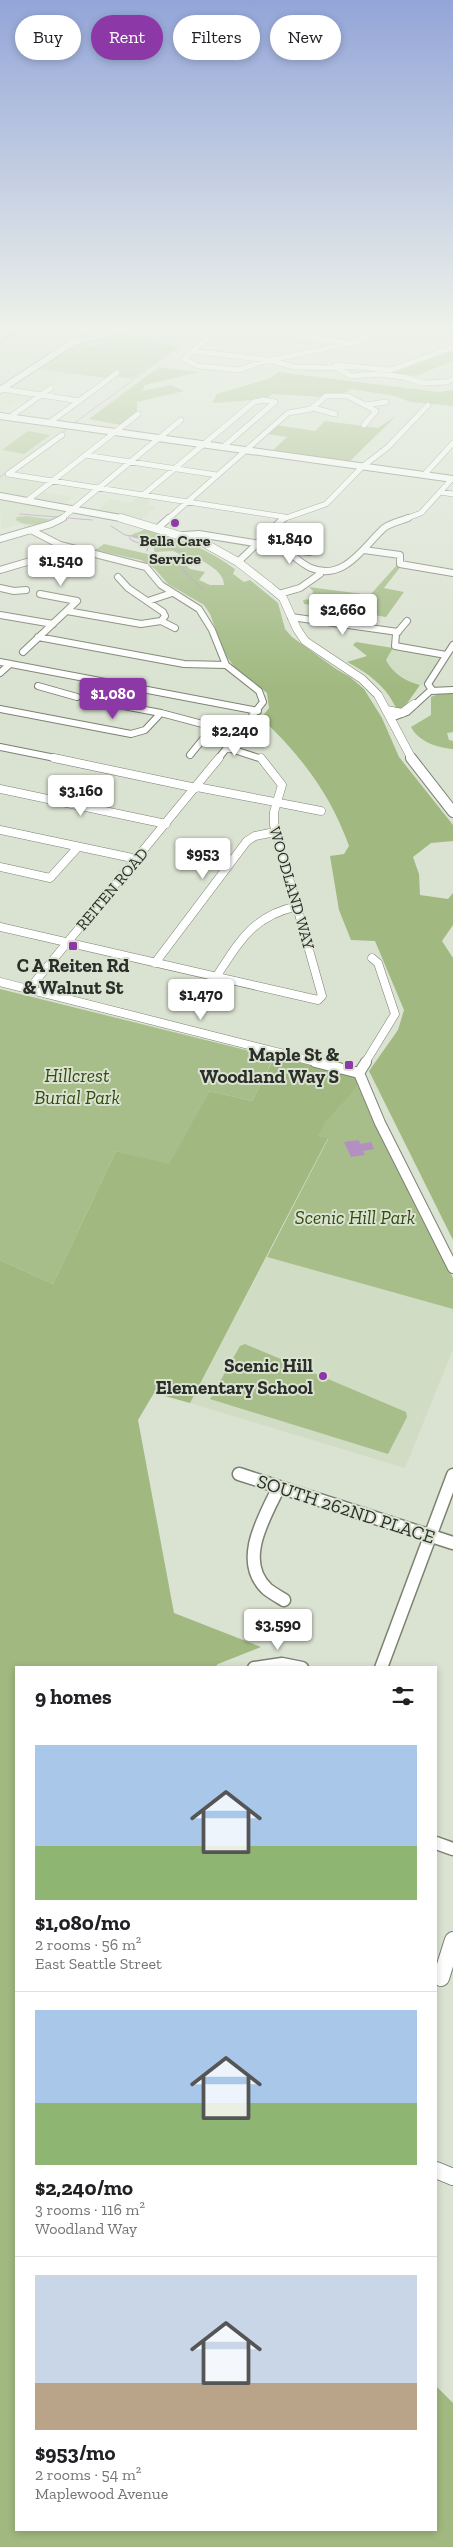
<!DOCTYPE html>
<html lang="en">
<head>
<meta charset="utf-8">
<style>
	body { margin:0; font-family:"Zilla Slab",serif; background:#f2f2f2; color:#202124; height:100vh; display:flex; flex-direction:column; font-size:19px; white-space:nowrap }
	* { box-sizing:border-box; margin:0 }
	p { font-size:16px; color:#757577 }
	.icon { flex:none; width:28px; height:28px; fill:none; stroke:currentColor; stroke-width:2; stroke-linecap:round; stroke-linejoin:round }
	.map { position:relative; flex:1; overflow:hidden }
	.sheet { position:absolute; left:15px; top:1666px; width:422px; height:865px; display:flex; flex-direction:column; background:#fff; border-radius:0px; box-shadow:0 2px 8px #0003 }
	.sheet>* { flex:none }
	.hud { position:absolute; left:15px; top:15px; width:424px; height:45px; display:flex; gap:10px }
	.price { position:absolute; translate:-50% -42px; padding:0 11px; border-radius:5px; background:#fff; color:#222; font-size:16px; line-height:32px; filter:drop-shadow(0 1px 2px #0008) }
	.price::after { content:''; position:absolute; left:50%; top:30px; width:15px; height:11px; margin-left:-8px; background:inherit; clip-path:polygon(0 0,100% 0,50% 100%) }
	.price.on { background:#8c38a6; color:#fff }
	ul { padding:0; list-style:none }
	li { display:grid; align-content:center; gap:10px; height:265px; padding:0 20px }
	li+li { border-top:1px solid #e0e0e0 }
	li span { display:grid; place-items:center; height:155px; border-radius:0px; color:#555 }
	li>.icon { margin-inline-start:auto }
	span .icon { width:90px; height:90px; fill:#fffc; stroke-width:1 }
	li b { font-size:21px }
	h2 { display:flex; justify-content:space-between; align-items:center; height:60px; padding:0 20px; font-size:21px }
	.chip { padding:0 18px; border-radius:22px; background:#fff; box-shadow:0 2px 8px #0003; font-size:18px; line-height:45px }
	.chip.on { background:#8c38a6; color:#fff }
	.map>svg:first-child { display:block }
</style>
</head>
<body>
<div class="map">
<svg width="453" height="2547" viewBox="0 0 453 2547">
	<rect width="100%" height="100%" fill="#dae2d1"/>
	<path fill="#d0dcc3" d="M23,329L39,331L43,329H117L67,342L0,386V344Z
		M135,329H160L148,333L165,344L118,338L97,347L74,344L86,339Z
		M251,329H379L362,340Z
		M37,369L74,374L41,393L8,388Z
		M2,392H6L36,396L25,403L17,402L0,413V393Z
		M0,416L74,427L25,461L13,473L58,480L43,492L74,497L66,503L0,493Z
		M137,497L151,500L146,505L155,507L141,520L98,510L110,499L131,503Z
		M0,499L67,510L55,520L29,529L20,524L1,529Z
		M393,648L442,656L423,685L412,683L390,668L386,660Z
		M267,1257L453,1309V1349L405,1468L190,1403Z"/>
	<path fill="#a7be8a" d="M118,338L179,346L132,379L115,376L112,379L37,369L74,344L97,347Z
		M28,431L50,435L24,454L2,450Z
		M27,516L54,520C42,524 28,528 16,520L17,517Z
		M440,693H453V732L447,733L449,740L453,741V749C437,748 418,741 411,727L431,715V697Z
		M0,989L274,1057L252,1101L209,1091L169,1165L116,1151L53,1284L0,1260Z
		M359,1085L453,1278V1309L267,1257L328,1139L319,1136L324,1120Z
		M245,1344L406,1412L407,1417L388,1454L210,1399L240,1346Z"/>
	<path fill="#a1b981" d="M453,351V361L416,376L393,373Z
		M159,367L198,372L145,385L142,391L171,385L184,391L137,402V412L121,425L89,419Z
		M278,372L438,392L453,390V406L410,402L395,396L351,389L343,394L321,397L272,394L266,399L212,403L217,394L271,378Z
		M396,416L348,463L271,452L287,437L268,434L276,425L315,431L325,421L378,428Z
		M146,529C179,538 208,549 235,569L233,574L244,582L250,580L278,603L285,629L292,637L336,669L350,677L364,689L382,718L399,757L453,825V841L431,843L413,857L419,874L420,895L448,899L453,893V925L442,941L453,958V1240L369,1071L398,1030L404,1010L375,941L351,940L339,910L330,856L344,854L349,846C331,795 300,754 261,718L269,708L267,693L235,668L225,654L210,614L204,605L168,584L155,569L141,560L95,550L104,544L156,556V559L159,561L185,564L190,569L205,572L199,580L210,585H224C224,571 206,564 197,557L190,559L173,551L155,552L151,543L132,537L131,535Z
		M397,565H402L384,588L404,592L386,617L304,604L303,600L311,599L313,591L309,587L370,595Z
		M356,642L393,648L386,660C392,673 407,682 420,685L403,709L396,708C386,686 368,673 347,662L367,656L353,645Z
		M277,1052L359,1073V1085L325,1122L319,1136L328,1138L190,1403L154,1393L138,1420L174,1613L261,1647L218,1664L215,1667L16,1668V2530H436V2386L453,2403V2547H0V1260L53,1284L116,1151L169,1164L209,1091L252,1101Z"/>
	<path fill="#b48fc1" d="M359,1140L360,1144L371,1142L374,1149L363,1151L365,1155L351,1157L344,1142Z"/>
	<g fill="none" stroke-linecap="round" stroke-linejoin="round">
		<path stroke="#b48fc1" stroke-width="1" d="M320,336L329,329
			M73,424L178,347
			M61,434L68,428
			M0,477L6,473
			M20,514L57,517
			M68,518L92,520
			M111,526L125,535L145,538L182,552
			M129,536L131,540L148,547L147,551
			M154,555L158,556
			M179,563L186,574L203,589"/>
		<defs>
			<path id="minor-far5" d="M192,329L213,333L184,359L198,366L240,370L261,362L357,342L379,329
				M236,329L346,342
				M383,329L453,336
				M0,331L5,329
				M193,351L268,360L294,367L337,368L351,376L379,374L404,377L423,383L447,382L453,379
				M336,365L391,370L453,347
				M2,389L80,401
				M366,405L386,402
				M314,408L335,414
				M10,417L51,388
				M49,423L117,373
				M85,455L217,475
				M8,474L285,517
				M8,474L62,435
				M424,475L453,443
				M440,492L453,494
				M143,495L254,402L263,400L275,402L223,447
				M28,500L138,414
				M61,519L181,420
				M168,519L288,413L311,409L326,396H348L376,411L364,425
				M283,519L326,504L362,467L388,447L428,405
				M405,519L421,513L452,479"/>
			<path id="minor-far4" d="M159,527L169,518
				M31,530L60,545L146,567L161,585L199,609L212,630L226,665L259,691L263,702L218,759
				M184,535L199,534L309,552
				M0,539L51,524L63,518
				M283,548C292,554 301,564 311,568C344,582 364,546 384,528C390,523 401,521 408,518
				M364,550L400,555V564L453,573
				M238,562L284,518
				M0,570L44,557L66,547
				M118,577L128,588L163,612L165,616L161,621
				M0,588L14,591L26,590
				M40,594L77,601
				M279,594L300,588L320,574
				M148,601L172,593
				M67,611L141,624L161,621
				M0,615L53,624
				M291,617L398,632
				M161,621L175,628
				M407,621L396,634L395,646L446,655
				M38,637L184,664L226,665
				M23,652L77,601
				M0,662L258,711
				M0,673L10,664
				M38,686L77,697
				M432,690L428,684L453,645
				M86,699L161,713
				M0,709L131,734L145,730L161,713L240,734
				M391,718L407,712L430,691L453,690
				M0,747L60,759
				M228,748L262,759
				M190,755L212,728"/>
			<path id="minor-far3" d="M54,758L196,788
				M197,787L321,811
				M0,789L166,824
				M0,830L137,859
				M0,867L50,878L78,847
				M0,927L318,1000L322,996L274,825V812L282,785L261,758
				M155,963L247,841L255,836L275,832
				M216,977C240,941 252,916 298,906
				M0,982L320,1063
				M34,989V983L219,758
				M365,1063L395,1014L378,963L372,958"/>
			<path id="minor-far2" d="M315,1062L359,1073
				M359,1073L380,1123L453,1268
				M359,1073L366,1062"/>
			<path id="minor-far1" d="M239,1474L453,1543
				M279,1487C265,1516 237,1561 267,1589C272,1593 279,1597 284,1600
				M254,1668L282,1664L302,1668
				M381,1668L453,1475
				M436,1843L453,1849"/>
			<path id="minor" d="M441,1978L453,1940
				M436,2170L453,2177"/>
			<path id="major-far2" d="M0,390L73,342L126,329
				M0,416L453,479
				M0,496L126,519"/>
			<path id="major-far1" d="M121,518L204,543L238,562L270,587L283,598L297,629L305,641L362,679L378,695L412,759
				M387,710L402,713L414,704"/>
			<path id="major" d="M411,758L453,812"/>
		</defs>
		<use href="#minor-far5" stroke="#7b8272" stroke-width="6"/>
		<use href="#minor-far4" stroke="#7b8272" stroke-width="8"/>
		<use href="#minor-far3" stroke="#7b8272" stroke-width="9"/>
		<use href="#minor-far2" stroke="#7b8272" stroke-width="12"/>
		<use href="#minor-far1" stroke="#7b8272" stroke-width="15"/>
		<use href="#minor" stroke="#7b8272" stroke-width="18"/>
		<use href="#major-far2" stroke="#7b8272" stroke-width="8"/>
		<use href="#major-far1" stroke="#7b8272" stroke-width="9"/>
		<use href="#major" stroke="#7b8272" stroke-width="12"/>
		<use href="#minor-far5" stroke="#fff" stroke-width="5"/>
		<use href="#minor-far4" stroke="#fff" stroke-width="6"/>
		<use href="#minor-far3" stroke="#fff" stroke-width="8"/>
		<use href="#minor-far2" stroke="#fff" stroke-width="10"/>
		<use href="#minor-far1" stroke="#fff" stroke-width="12"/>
		<use href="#minor" stroke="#fff" stroke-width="16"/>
		<use href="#major-far2" stroke="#fff" stroke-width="6"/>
		<use href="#major-far1" stroke="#fff" stroke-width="8"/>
		<use href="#major" stroke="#fff" stroke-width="10"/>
		<defs>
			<path id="rail" d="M0,342L21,329"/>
		</defs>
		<use href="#rail" stroke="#80867a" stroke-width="2"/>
		<use href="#rail" stroke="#dae2d1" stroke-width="1" stroke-dasharray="2.5" stroke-linecap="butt"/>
	</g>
	<linearGradient id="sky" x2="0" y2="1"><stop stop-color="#93a5d8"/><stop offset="0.48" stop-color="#eef2ea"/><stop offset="1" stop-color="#eef2ea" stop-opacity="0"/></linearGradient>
	<rect width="453" height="685" fill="url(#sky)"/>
	<g fill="#8c38a6" stroke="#dae2d1" stroke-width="2">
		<circle cx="175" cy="523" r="5"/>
		<rect x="68" y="941" width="10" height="10" rx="2.5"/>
		<rect x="344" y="1060" width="10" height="10" rx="2.5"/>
		<circle cx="323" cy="1376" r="5"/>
	</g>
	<g text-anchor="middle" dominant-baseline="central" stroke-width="4" stroke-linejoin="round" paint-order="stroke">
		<g font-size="16" font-weight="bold" fill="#2c2f29" stroke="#dae2d1">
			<text x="175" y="540">Bella Care<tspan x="175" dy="18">Service</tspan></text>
		</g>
		<g font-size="16" fill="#2c2f29" stroke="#dae2d1">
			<text transform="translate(292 888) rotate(74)">WOODLAND WAY</text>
			<text transform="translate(112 889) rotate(-50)">REITEN ROAD</text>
		</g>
		<g font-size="19" font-weight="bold" fill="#2c2f29" stroke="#dae2d1" text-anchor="end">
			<text x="73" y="965" text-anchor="middle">C A Reiten Rd<tspan x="73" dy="22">&amp; Walnut St</tspan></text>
			<text x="339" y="1054">Maple St &amp;<tspan x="339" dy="22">Woodland Way S</tspan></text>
			<text x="313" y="1365">Scenic Hill<tspan x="313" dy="22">Elementary School</tspan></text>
		</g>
		<g font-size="19" font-style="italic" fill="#354a0c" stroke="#dae2d1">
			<text x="77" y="1075">Hillcrest<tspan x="77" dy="22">Burial Park</tspan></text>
			<text x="355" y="1217">Scenic Hill Park</text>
		</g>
		<g font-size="19" fill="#2c2f29" stroke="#dae2d1">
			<text transform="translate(346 1509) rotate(18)">SOUTH 262ND PLACE</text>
		</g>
	</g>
</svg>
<b class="price" style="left:290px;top:565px">$1,840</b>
<b class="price" style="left:61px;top:587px">$1,540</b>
<b class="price" style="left:343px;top:636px">$2,660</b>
<b class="price on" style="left:113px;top:720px">$1,080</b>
<b class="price" style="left:235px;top:757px">$2,240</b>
<b class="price" style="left:81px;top:817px">$3,160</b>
<b class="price" style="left:203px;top:880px">$953</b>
<b class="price" style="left:201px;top:1021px">$1,470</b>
<b class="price" style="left:278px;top:1651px">$3,590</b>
<div class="hud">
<a class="chip">Buy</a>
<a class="chip on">Rent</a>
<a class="chip">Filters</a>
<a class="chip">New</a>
</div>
<section class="sheet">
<h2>9 homes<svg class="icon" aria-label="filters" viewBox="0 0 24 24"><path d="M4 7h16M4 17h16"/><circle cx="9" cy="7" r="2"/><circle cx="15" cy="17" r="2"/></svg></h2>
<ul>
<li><span style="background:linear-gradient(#a9c7e8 65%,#8fb573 0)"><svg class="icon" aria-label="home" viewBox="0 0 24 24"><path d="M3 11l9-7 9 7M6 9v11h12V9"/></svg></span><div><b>$1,080/mo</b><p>2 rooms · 56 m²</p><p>East Seattle Street</p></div></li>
<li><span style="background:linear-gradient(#a9c7e8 60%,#8fb573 0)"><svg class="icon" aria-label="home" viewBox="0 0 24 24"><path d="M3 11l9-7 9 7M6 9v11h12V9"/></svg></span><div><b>$2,240/mo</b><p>3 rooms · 116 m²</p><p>Woodland Way</p></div></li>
<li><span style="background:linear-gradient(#c9d6e8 70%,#b9a48a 0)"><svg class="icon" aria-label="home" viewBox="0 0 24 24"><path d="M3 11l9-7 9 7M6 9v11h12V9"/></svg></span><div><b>$953/mo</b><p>2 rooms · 54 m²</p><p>Maplewood Avenue</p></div></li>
</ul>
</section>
</div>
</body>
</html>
